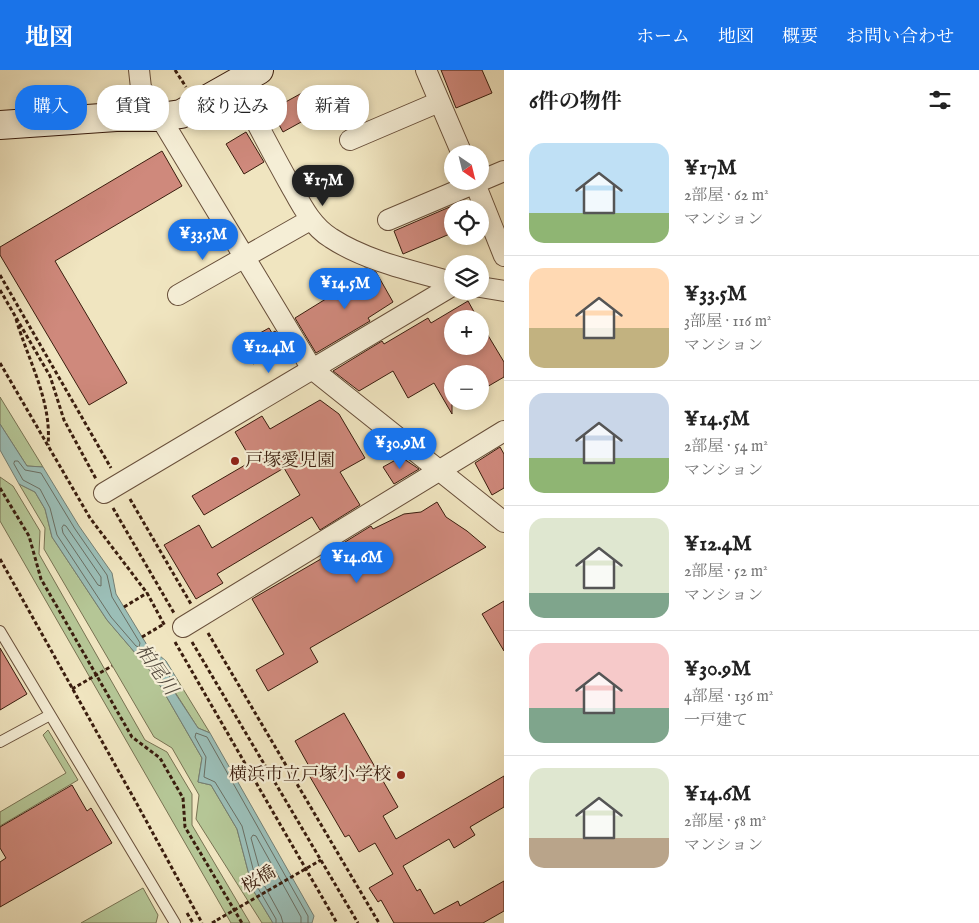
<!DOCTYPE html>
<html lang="ja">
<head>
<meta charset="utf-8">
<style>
	body { margin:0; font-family:"IM FELL English","Noto Serif JP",serif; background:#f6f6f6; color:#222; height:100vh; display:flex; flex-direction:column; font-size:19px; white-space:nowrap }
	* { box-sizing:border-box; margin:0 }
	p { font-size:16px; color:#767676 }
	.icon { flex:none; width:28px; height:28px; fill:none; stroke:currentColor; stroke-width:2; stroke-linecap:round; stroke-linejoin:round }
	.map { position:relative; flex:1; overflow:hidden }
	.details { display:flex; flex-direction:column; background:#fff; width:475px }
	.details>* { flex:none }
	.hud { position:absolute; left:15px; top:15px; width:414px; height:45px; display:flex; gap:10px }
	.needle { width:32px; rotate:145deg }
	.fabs { position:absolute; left:444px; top:75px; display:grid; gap:10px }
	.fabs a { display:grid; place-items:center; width:45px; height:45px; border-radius:50%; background:#fff; box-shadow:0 2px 8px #0003; font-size:25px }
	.price { position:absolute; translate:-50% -42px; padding:0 11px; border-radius:18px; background:#1a73e8; color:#fff; font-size:16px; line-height:32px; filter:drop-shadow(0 1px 2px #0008) }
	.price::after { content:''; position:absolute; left:50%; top:30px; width:15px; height:11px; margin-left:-8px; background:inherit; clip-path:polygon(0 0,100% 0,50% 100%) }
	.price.on { background:#222; color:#fff }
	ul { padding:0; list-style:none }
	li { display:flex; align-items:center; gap:15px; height:125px; padding:0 25px }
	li+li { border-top:1px solid #e0e0e0 }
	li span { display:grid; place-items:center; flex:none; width:140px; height:100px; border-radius:15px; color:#555 }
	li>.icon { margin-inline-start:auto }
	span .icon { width:60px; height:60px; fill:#fffc; stroke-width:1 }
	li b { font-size:21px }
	h2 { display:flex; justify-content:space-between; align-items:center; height:60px; padding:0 25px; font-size:21px }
	.tag { padding:0 18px; border-radius:20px; background:#fff; box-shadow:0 2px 8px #0003; font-size:18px; line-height:45px }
	.tag.on { background:#1a73e8; color:#fff }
	header { display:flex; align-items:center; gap:30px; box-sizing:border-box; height:70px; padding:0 25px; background:#1a73e8; color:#fff }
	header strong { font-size:24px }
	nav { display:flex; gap:28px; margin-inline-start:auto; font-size:18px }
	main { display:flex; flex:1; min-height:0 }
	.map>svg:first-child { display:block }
</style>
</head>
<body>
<header>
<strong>地図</strong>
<nav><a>ホーム</a><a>地図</a><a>概要</a><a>お問い合わせ</a></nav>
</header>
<main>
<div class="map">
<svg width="504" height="853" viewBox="0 0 504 853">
	<rect width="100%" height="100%" fill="#f0e5c0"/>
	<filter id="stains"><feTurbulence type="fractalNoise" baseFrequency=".004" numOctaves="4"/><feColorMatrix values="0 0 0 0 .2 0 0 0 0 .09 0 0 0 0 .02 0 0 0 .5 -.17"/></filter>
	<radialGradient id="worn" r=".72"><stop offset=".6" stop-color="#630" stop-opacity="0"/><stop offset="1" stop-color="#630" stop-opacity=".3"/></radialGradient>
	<path fill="#b5c696" stroke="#787252" d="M0,327L43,397L27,396L0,354Z
		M0,407L13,416L40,461L39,484L145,670L167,682L192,724V755L250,853H231L0,451Z
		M19,414L35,422L45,439L52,467L107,550L154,605L202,688L198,712L211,715L237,759L253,820L273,853H262L196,749L199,725L172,678L154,667L44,479L45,458Z
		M177,609L210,663L198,658L173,619Z
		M48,660L78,710L0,756V742L66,703L43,665Z
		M143,818L158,845L156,853H81Z"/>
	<path fill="#9bbeb7" stroke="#747e73" d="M0,354L27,396L43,397L79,456L112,503L116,524L147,575L166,591L177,609L173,620L198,658L210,663L314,846L312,853H273L253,820L237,759L211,715L198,712L202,688L154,605L107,550L52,467L45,439L35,422L19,414L0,380Z"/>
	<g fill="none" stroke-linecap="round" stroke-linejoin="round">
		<path stroke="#6a6e62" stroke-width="1" d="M15,391H18L25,400L41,403L75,459L107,505L112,527L140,573L139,577L136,576L111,547L57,465L50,438L40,419L23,410L14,394Z
			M64,455L66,456L101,507V516L98,515L63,463L62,458Z
			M145,582L162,594L171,609L169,615H166L158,602L144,586Z
			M276,853V849L258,818L242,756L215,712L204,707L206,687L195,667L196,663L207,667L308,846V853
			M283,853L281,846L264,815L251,768L253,765L256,766L301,847V853"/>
	</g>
	<path fill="#cf897c" stroke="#3a1d0e" d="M441,0H482L492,23L456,38Z
		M311,18L323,40L283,62L271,40Z
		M246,62L264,92L244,104L226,74Z
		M162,81L182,116L55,191L127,313L89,335L0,185V177Z
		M452,136V163L403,184L394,161Z
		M365,198L376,202L393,232L368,248L370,251L316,283L295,248L329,227L328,225L351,211L349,208Z
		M468,231L478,249H452V276H480V252L504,292V307L480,321V304H452V344L434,313L408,328L393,301L359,321L333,301L382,271L384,274L428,248L431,253Z
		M269,258L272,263L275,261L284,276L277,281L272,278L266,287L253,294L242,273Z
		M320,330L339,344L365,388L340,402L360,435L320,460L312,447L217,504L223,513L196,529L164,475L199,455L212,478L300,425L284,398L204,445L192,426L252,391L235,362L262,346L270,359Z
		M500,377L504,384V418L492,425L475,393Z
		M401,387L419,399L394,414L383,397Z
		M437,432L446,447L467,461L486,477L310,578L318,592L268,621L256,600L284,584L252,529L333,482L332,480L371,456L373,459L404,444L421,442Z
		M504,531V581L482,544Z
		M0,578L27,624L0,640Z
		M344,643L398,737L383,746L396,769L504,706V737L470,757L475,765L454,778L449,769L403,796L417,821L420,819L434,844L458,831L460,836L504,811V841L483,853H394L381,830L378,832L369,818L393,804L375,773L359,782L349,765L345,767L306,700L310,698L295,671Z
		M72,715L87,741L91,738L112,773L0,837V792L6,788L0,778V757Z"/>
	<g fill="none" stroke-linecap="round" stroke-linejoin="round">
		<defs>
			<path id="lane" d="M0,561L175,853
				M0,672L50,645"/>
			<path id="street" d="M139,0L141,18L160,47L312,299L504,452
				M426,0L462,84
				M236,13C253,46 270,79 288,111C300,132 310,155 331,168C366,191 413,201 452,212
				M350,70L439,32
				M474,111L504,186
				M388,150L504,101
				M480,217L504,221
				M178,225L310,150
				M104,423L452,216
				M183,557L504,361"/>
			<path id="secondary" d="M0,55L116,47H160L181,44L259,0"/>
		</defs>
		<use href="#lane" stroke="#684f3a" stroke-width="12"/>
		<use href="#street" stroke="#684f3a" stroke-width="22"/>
		<use href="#secondary" stroke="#3a1d0e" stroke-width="30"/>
		<path stroke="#3a1d0e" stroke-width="3" stroke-dasharray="4 2.5" stroke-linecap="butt" d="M175,0L186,17
			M0,205L111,398
			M0,220L50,306L64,350L96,409
			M16,249C28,290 52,331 48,375
			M0,293L90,448L147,523L165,556
			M0,418L29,466L41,509L132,667L160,688L183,728L185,757L242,853
			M130,429L191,534
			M113,438L174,543
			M0,489L137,734L202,853
			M124,537L147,523
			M208,563L379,853
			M142,567L164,554
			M175,572L337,853
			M192,572L358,853
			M72,619L112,596
			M187,843L193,853
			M212,853L217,850"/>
		<use href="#lane" stroke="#f5eed6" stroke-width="10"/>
		<use href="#street" stroke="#f5eed6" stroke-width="20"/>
		<use href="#secondary" stroke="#f5eed6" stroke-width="28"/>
		<path stroke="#3a1d0e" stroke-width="3" stroke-dasharray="4 2.5" stroke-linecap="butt" d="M217,850L321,790"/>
	</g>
	<g fill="#8f2418" stroke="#f5eed6" stroke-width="2">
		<circle cx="235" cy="391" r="5"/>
		<circle cx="401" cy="705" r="5"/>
	</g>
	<g text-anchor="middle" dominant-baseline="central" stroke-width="4.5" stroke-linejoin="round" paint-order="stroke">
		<g font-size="18" fill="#3a1d0e" stroke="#f5eed6" text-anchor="start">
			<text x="245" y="391">戸塚愛児園</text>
			<text x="391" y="705" text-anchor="end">横浜市立戸塚小学校</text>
		</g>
		<g font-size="18" fill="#3a1d0e" stroke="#f5eed6">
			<text transform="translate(259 810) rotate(-30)">桜橋</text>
		</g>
		<g font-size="19" font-style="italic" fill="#574d41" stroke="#f5eed6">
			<text transform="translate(156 600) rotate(55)">柏尾川</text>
		</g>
	</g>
	<rect width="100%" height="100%" filter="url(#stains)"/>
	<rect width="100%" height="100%" fill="url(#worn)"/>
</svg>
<div class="fabs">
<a><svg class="needle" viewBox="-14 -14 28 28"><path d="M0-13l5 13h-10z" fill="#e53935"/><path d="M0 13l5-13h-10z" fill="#767676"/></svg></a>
<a><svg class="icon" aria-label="locate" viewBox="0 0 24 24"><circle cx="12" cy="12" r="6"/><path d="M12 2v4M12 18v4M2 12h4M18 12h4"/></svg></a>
<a><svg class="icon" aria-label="layers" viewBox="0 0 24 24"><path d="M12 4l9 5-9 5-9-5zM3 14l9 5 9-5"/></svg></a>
<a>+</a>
<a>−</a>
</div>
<b class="price on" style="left:323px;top:137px">¥17M</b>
<b class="price" style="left:203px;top:191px">¥33.5M</b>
<b class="price" style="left:345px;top:240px">¥14.5M</b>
<b class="price" style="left:269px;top:304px">¥12.4M</b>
<b class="price" style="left:400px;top:400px">¥30.9M</b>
<b class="price" style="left:357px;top:514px">¥14.6M</b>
<div class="hud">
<a class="tag on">購入</a>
<a class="tag">賃貸</a>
<a class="tag">絞り込み</a>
<a class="tag">新着</a>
</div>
</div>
<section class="details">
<h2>6件の物件<svg class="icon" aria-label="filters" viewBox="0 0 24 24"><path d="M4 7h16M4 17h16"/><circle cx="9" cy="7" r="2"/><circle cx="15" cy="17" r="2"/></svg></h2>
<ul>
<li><span style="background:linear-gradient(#bfe0f5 70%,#8fb573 0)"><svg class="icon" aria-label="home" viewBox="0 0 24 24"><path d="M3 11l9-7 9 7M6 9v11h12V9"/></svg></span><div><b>¥17M</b><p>2部屋 · 62 m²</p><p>マンション</p></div></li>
<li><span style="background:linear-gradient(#ffd9b3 60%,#c2b280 0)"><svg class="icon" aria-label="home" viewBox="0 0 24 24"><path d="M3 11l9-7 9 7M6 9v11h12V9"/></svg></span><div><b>¥33.5M</b><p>3部屋 · 116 m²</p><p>マンション</p></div></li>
<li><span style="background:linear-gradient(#c9d6e8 65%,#8fb573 0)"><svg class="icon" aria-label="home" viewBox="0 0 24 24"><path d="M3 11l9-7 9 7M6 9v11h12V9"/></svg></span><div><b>¥14.5M</b><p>2部屋 · 54 m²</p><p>マンション</p></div></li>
<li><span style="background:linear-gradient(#dfe7d0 75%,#7fa58c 0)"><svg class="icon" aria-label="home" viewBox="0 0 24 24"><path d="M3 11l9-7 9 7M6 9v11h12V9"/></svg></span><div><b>¥12.4M</b><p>2部屋 · 52 m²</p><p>マンション</p></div></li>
<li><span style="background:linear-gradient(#f6c9c9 65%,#7fa58c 0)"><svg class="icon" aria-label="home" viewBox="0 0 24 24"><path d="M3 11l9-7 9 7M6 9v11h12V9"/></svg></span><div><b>¥30.9M</b><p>4部屋 · 136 m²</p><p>一戸建て</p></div></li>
<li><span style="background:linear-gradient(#dfe7d0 70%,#b9a48a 0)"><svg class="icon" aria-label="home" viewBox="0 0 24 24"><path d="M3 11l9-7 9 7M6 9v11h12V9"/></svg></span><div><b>¥14.6M</b><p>2部屋 · 58 m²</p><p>マンション</p></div></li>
</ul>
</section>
</main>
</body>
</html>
